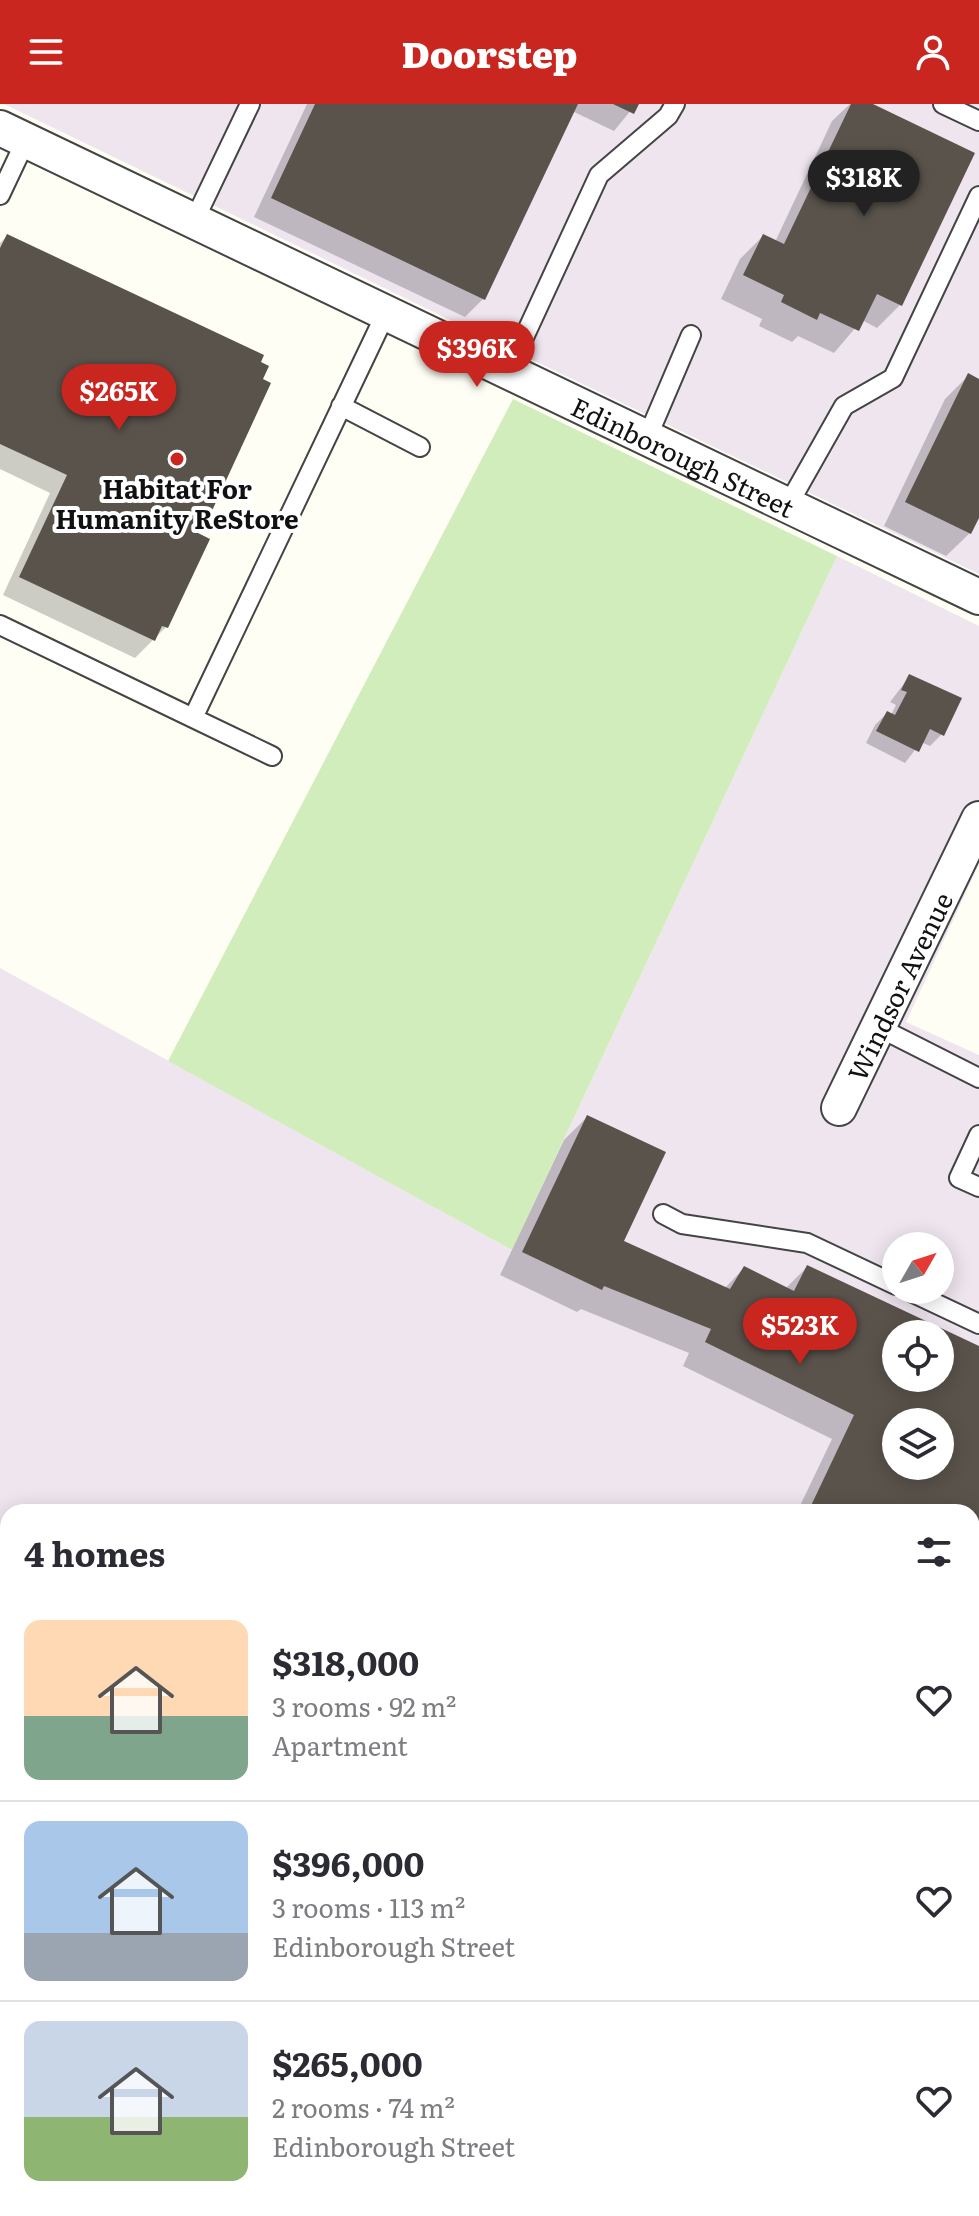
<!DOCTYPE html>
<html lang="en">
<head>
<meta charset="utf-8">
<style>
	body { margin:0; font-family:Literata,serif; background:#f2f2f3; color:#2b2b33; height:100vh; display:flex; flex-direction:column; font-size:30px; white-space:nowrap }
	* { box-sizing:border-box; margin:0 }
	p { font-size:26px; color:#7c7c81 }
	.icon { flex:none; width:44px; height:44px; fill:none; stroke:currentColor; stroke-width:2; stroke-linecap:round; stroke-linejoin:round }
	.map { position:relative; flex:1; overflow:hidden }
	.details { position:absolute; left:0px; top:1400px; width:980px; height:712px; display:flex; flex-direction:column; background:#fff; border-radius:24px 24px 0 0; box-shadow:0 4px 20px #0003 }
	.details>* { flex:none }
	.needle { width:52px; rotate:51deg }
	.fabs { position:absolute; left:882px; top:1128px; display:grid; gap:16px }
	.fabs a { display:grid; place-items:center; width:72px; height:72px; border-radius:50%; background:#fff; box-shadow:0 4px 20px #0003; font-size:40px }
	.price { position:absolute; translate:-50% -68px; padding:0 18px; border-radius:28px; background:#c92620; color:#fff; font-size:26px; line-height:52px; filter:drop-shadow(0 2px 4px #0008) }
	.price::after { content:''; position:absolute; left:50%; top:48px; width:24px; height:18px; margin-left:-12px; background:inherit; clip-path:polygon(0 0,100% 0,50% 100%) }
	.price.selected { background:#222; color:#fff }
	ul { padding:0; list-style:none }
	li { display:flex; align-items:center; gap:24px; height:200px; padding:0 24px }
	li+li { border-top:2px solid #e1e1e2 }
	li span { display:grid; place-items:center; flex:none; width:224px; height:160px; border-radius:16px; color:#555 }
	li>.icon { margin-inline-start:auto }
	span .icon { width:96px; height:96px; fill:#fffc; stroke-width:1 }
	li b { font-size:34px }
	h2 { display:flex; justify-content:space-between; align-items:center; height:96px; padding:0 24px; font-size:34px }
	header { display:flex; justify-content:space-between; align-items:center; height:104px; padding:0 24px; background:#c92620; color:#fff; font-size:36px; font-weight:800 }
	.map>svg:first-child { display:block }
</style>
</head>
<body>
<header><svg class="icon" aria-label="menu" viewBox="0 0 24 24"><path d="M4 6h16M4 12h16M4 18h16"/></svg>Doorstep<svg class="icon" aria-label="person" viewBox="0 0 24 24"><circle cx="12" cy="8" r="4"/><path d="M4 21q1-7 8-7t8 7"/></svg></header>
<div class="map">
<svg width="979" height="2112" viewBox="0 0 979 2112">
	<rect width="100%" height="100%" fill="#fffef5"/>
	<path fill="#efe5ef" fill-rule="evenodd" d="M4,0H979V470L570,274Z
		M837,452L979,522V760L906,918L979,951V2112H442L446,2104H972V1408H8V2104H42L39,2112H0V864L512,1146ZM896,1142H940V1186H896ZM896,1230H940V1274H896ZM896,1318H940V1362H896Z"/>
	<path fill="#d1edbb" d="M513,295L837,452L512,1146L168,957Z
		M42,2104H446L442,2112H39Z"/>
	<path fill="#0003" fill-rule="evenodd" d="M307,0H636L614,27L572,7L483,195L465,213L254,113Z
		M850,0H868L900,201L877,224L862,216L834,249L798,232L792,238L759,222L762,215L721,195L740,155L763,132L775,138L832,17Z
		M7,132L258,259L260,276L210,407L194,423L166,523L135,554L3,491L50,389L0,365V139Z
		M968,272L979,277V410L970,429L946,452L884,422L945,295Z
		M909,573L942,630L930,642L921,638L905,659L866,639L875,621L887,609L891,611L896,601L890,598Z
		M587,1013L621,1138L724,1185L744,1164L785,1185L807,1163L979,1245L976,2009L972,2007V1408H797L832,1335L683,1262L689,1249L581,1205L577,1208L500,1171L564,1036ZM896,1230H940V1274H896ZM896,1318H940V1362H896Z
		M972,2075L979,2079L977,2112H927L931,2104H972Z
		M435,2104H579L575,2112H432Z"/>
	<path fill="#5a534c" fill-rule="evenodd" d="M315,0H578L485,196L271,94Z
		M613,0H639L634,10Z
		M851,0H873L975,49L902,202L877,190L859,227L820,209L817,216L781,198L784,191L743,171L763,130L784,140Z
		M7,130L264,251L261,258L269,262L263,275L271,279L211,409L205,405L194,427L210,435L168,524L162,522L155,537L19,473L67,371L0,340V144Z
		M968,269L979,275V414L971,430L905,398Z
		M909,570L962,594L944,632L930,625L919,648L876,627L887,607L895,611L907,588L901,586Z
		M587,1011L666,1048L624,1137L730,1185L744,1162L794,1187L807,1161L979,1242V1977L972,1973V1408H808L854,1311L705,1238L711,1225L604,1182L602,1186L522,1148ZM896,1230H940V1274H896ZM896,1318H940V1362H896Z
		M0,1875L8,1878V2063L0,2082Z
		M972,2073L979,2077V2112H935L939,2104H972Z
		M446,2104H581L577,2112H443Z"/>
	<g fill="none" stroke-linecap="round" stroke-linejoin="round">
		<defs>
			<path id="lane" d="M943,0L979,17
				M0,91L26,36
				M194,117L250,0
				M508,268L599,71L668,12L675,0
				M341,302L420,343
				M647,334L691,231
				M788,401L844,302L893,274L979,92
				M0,521L193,614L386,209
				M193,614L272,652
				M878,923L979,974
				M979,1031L959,1074L979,1083
				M663,1110L682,1120L807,1139L896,1181
				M907,1186L979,1220
				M606,2112L610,2104
				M730,2112L734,2104
				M919,2112L923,2104"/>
			<g id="street">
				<path id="s1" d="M0,24L979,493"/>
				<path id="s2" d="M839,1004L979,715"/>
				<path d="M972,2026L979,2029"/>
			</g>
		</defs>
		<use href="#lane" stroke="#444" stroke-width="22"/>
		<use href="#street" stroke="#444" stroke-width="38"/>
		<use href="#lane" stroke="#fff" stroke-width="18"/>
		<use href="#street" stroke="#fff" stroke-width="34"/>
	</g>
	<circle fill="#c92620" stroke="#fff" stroke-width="3" cx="177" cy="355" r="8"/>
	<g text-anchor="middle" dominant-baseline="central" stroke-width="8" stroke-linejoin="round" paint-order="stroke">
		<g font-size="26" fill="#111" stroke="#fff">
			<text stroke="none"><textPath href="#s1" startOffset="758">Edinborough Street</textPath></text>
			<text stroke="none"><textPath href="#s2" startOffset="136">Windsor Avenue</textPath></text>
		</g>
		<g font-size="26" font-weight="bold" fill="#111" stroke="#fff">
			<text x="177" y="383">Habitat For<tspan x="177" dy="30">Humanity ReStore</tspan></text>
		</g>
	</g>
</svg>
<div class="fabs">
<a><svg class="needle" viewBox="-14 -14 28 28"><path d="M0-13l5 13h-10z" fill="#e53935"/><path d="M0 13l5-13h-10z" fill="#7c7c81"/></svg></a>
<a><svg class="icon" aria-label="locate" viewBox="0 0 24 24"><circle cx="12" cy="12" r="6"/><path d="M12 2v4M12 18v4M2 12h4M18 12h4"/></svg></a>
<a><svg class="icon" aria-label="layers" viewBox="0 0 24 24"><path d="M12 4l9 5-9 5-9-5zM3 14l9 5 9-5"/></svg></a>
</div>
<b class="price selected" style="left:864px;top:114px">$318K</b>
<b class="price" style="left:477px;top:285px">$396K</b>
<b class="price" style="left:119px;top:328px">$265K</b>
<b class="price" style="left:800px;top:1262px">$523K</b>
<section class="details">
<h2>4 homes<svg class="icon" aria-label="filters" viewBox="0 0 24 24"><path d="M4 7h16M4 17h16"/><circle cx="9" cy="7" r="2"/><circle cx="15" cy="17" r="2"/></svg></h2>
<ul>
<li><span style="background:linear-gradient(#ffd9b3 60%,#7fa58c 0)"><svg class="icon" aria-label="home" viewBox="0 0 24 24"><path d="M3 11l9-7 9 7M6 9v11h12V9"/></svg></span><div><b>$318,000</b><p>3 rooms · 92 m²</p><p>Apartment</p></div><svg class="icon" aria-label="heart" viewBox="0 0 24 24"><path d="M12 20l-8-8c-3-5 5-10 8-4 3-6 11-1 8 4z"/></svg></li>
<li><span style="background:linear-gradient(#a9c7e8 70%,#9aa5b1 0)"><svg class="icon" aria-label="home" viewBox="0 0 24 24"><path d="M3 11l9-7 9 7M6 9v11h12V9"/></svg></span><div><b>$396,000</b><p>3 rooms · 113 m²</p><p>Edinborough Street</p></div><svg class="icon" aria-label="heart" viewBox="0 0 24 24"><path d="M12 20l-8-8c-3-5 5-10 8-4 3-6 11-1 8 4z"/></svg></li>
<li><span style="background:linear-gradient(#c9d6e8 60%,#8fb573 0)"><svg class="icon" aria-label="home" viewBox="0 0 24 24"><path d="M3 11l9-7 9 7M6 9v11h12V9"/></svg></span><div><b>$265,000</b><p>2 rooms · 74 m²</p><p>Edinborough Street</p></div><svg class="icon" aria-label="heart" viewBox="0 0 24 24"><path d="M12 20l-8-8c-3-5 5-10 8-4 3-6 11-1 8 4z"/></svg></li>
</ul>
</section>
</div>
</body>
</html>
